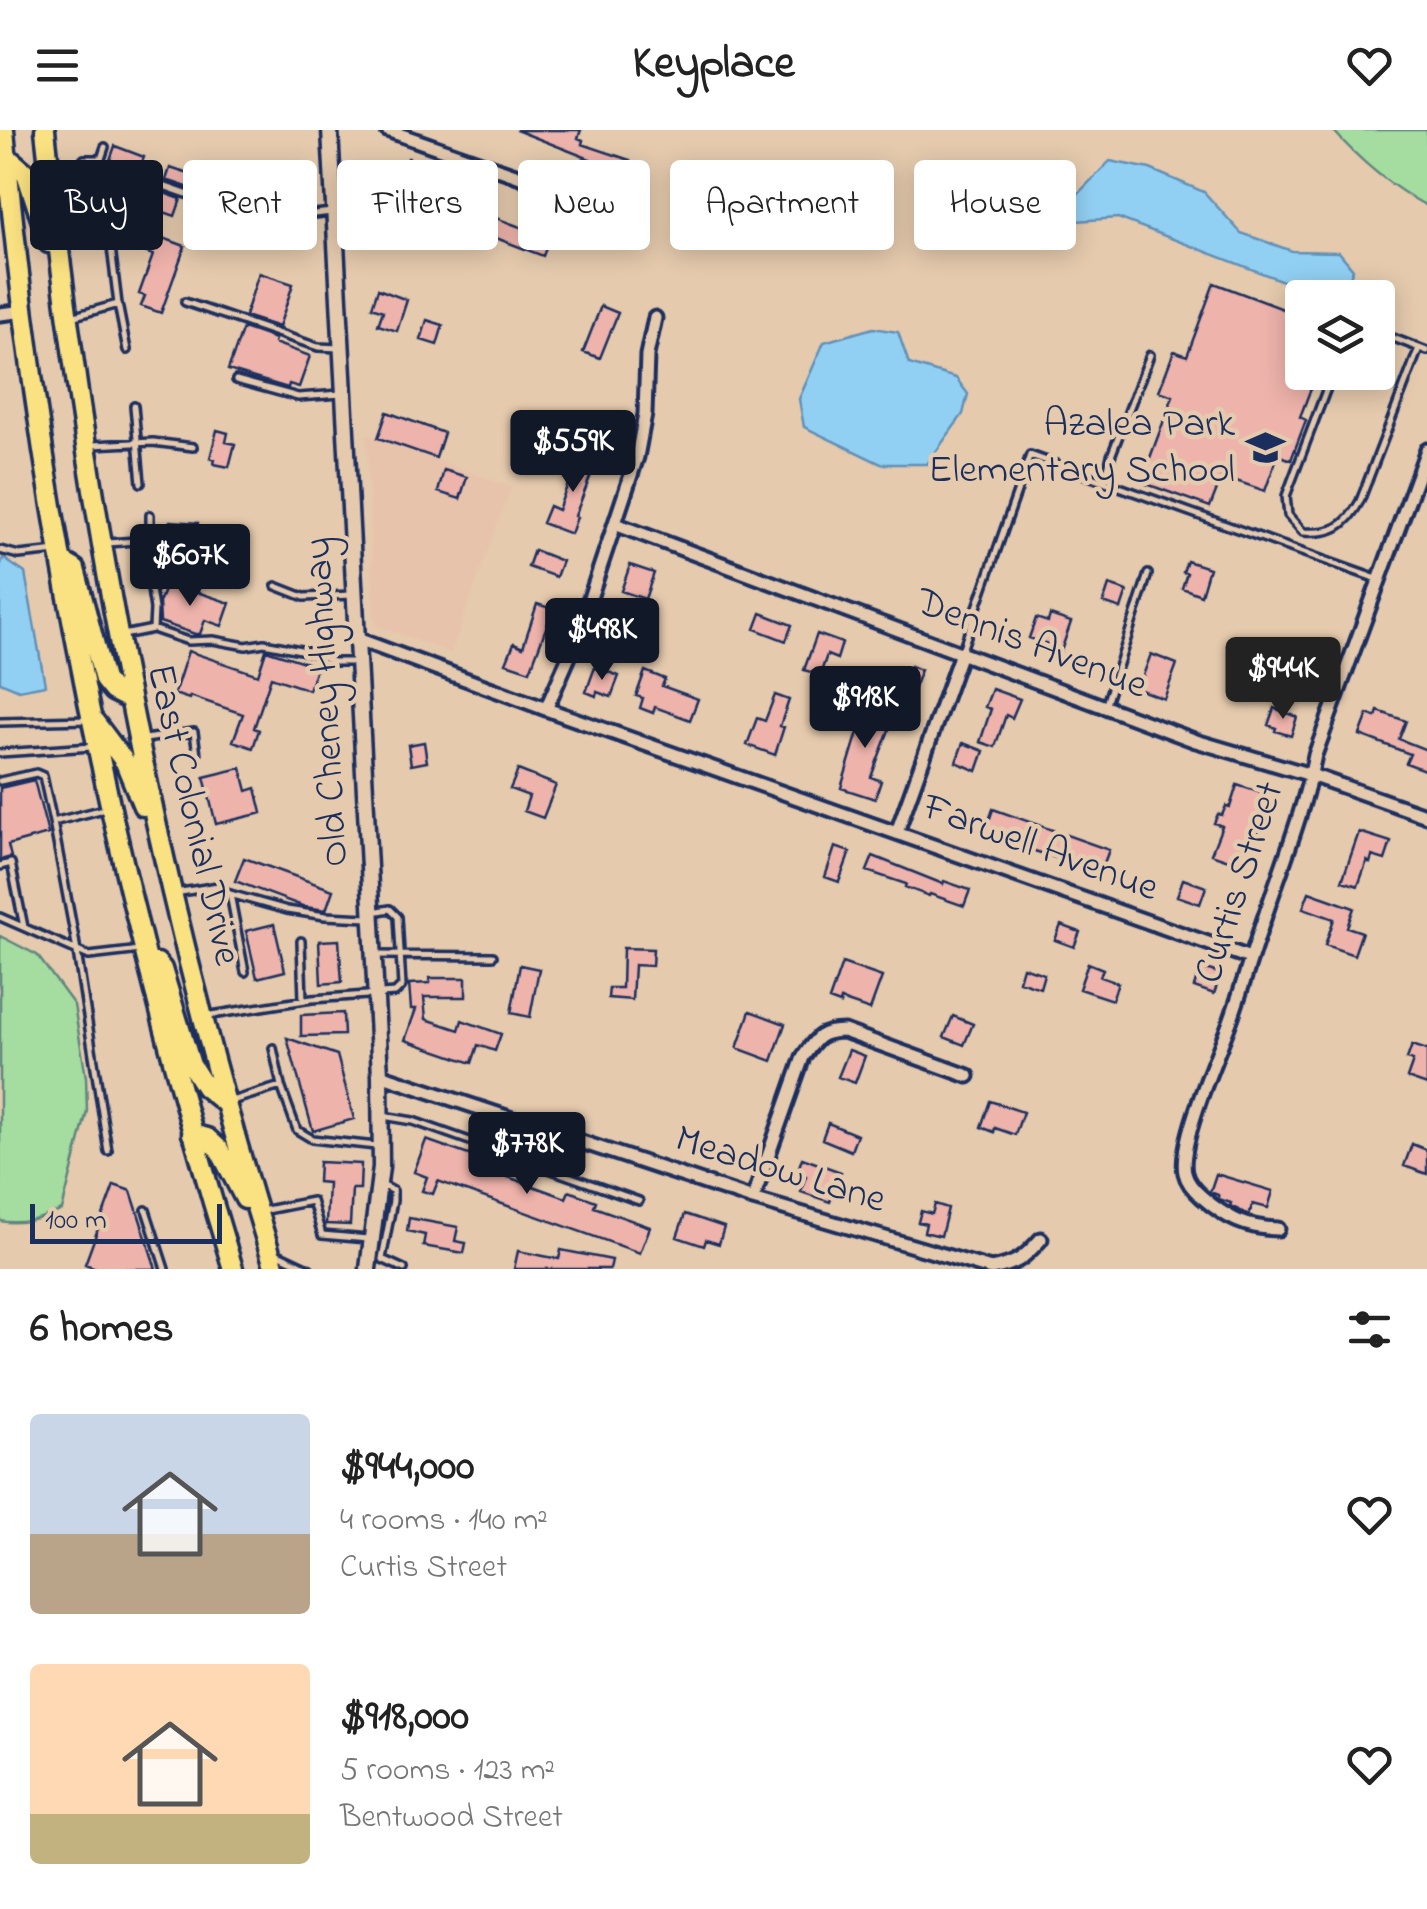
<!DOCTYPE html>
<html lang="en">
<head>
<meta charset="utf-8">
<style>
	body { margin:0; font-family:"Indie Flower",sans-serif; background:#f6f6f6; color:#222; height:100vh; display:flex; flex-direction:column; font-size:38px; white-space:nowrap }
	* { box-sizing:border-box; margin:0 }
	p { font-size:32px; color:#767676 }
	.icon { flex:none; width:55px; height:55px; fill:none; stroke:currentColor; stroke-width:2; stroke-linecap:round; stroke-linejoin:round }
	.map { position:relative; height:1139px; overflow:hidden }
	.details { display:flex; flex-direction:column; background:#fff; flex:1 }
	.details>* { flex:none }
	.guide { position:absolute; left:30px; top:30px; width:1368px; height:90px; display:flex; gap:20px }
	.buttons { position:absolute; left:1285px; top:150px; display:grid; gap:20px }
	.buttons a { display:grid; place-items:center; width:110px; height:110px; border-radius:10px; background:#fff; box-shadow:0 5px 25px #0003; font-size:50px }
	.scale { position:absolute; left:30px; bottom:25px; width:192px; box-sizing:border-box; padding-left:10px; border:5px solid #1b2f5e; border-top:0; font-size:28px; line-height:35px; white-space:nowrap; color:#1b2f5e; -webkit-text-stroke:8px #e5caad; paint-order:stroke }
	.price { position:absolute; translate:-50% -85px; padding:0 22px; border-radius:10px; background:#111827; color:#fff; font-size:32px; line-height:65px; filter:drop-shadow(0 2px 5px #0008) }
	.price::after { content:''; position:absolute; left:50%; top:60px; width:30px; height:22px; margin-left:-15px; background:inherit; clip-path:polygon(0 0,100% 0,50% 100%) }
	.price.active { background:#222; color:#fff }
	ul { padding:0; list-style:none }
	li { display:flex; align-items:center; gap:30px; height:250px; padding:0 30px }
	li span { display:grid; place-items:center; flex:none; width:280px; height:200px; border-radius:10px; color:#555 }
	li>.icon { margin-inline-start:auto }
	span .icon { width:120px; height:120px; fill:#fffc; stroke-width:1 }
	li b { font-size:42px }
	h2 { display:flex; justify-content:space-between; align-items:center; height:120px; padding:0 30px; font-size:42px }
	.pill { padding:0 35px; border-radius:10px; background:#fff; box-shadow:0 5px 25px #0003; font-size:35px; line-height:90px }
	.pill.active { background:#111827; color:#fff }
	header { display:flex; justify-content:space-between; align-items:center; height:130px; padding:0 30px; background:#fff; font-size:45px; font-weight:800 }
	.map>svg:first-child { display:block }
</style>
</head>
<body>
<header><svg class="icon" aria-label="menu" viewBox="0 0 24 24"><path d="M4 6h16M4 12h16M4 18h16"/></svg>Keyplace<svg class="icon" aria-label="heart" viewBox="0 0 24 24"><path d="M12 20l-8-8c-3-5 5-10 8-4 3-6 11-1 8 4z"/></svg></header>
<div class="map">
<svg width="1427" height="1139" viewBox="0 0 1427 1139">
	<rect width="100%" height="100%" fill="#e5caad"/>
	<filter id="ink" filterUnits="userSpaceOnUse"><feTurbulence type="fractalNoise" baseFrequency=".01" numOctaves="2"/><feDisplacementMap in="SourceGraphic" scale="20" xChannelSelector="R" yChannelSelector="G"/><feConvolveMatrix kernelMatrix="1 2 1 2 8 2 1 2 1" color-interpolation-filters="sRGB"/></filter>
	<g filter="url(#ink)">
		<path fill="#e8c3ac" d="M366,304L511,357L451,523L375,495Z"/>
		<path fill="#a5dca0" stroke="#60867f" stroke-width="2.5" d="M1333,0H1427V76C1391,57 1359,30 1333,0Z
			M0,806L37,825L74,875L86,947L87,981L62,1080C42,1089 22,1095 0,1091Z"/>
		<path fill="#92d0f3" stroke="#6290b7" stroke-width="2.5" d="M1110,31L1150,39L1204,62L1241,103L1292,121L1339,122L1353,139L1346,157L1309,161L1118,88L1076,91L1062,80Z
			M873,198L898,202L909,234L956,248L968,264L963,284L927,334H881L804,297L799,269L824,212Z
			M3,428L25,443L45,555L19,560L0,552V437Z"/>
		<path fill="#eeb3ab" stroke="#1b2f5e" stroke-width="2.5" d="M516,0H581L578,8L583,10L582,14L630,30L627,40L632,42L625,60L584,45L590,29Z
			M115,16L144,27L132,60L154,69L156,62L161,64V62L181,69L175,86L164,82L155,105L185,116L161,183L141,176L145,166L139,164L153,125L119,113L130,82L115,77L128,37L110,30Z
			M408,28L448,42L427,105L387,91Z
			M170,38L198,47L193,59L166,50Z
			M461,75L550,108L543,126L478,101L473,115L455,108L460,91L456,90Z
			M259,143L293,154L279,197L245,186Z
			M1214,153L1302,186V242H1308L1305,250L1313,253L1300,287L1306,290L1291,330L1278,325L1265,361L1222,346L1210,377L1141,352L1173,266L1159,261L1174,221L1187,226Z
			M378,159L407,170L397,201L378,195L383,181L372,177Z
			M601,176L618,183L600,228L583,222Z
			M427,190L443,195L437,215L421,210Z
			M243,198L275,209L274,213L310,226L299,257L289,254L288,258L228,240Z
			M387,282L444,303L436,328L378,308Z
			M217,300L228,303L226,312L235,314L229,337L214,334L215,329L210,328Z
			M589,315L601,319L575,386L577,387L571,404L542,393L549,376L558,380L572,343L578,346Z
			M444,340L467,347L460,369L438,362Z
			M170,391L198,393L193,441L165,439Z
			M534,420L562,431L556,447L528,437Z
			M1187,431L1209,438L1201,465L1182,458L1187,443L1183,442Z
			M630,435L654,443L645,469L621,461Z
			M167,452L230,473L222,496L205,490L200,504H195L160,492L159,473Z
			M1109,455L1127,461L1121,479L1103,473Z
			M537,474L553,479L530,541L506,533L514,513L523,517Z
			M761,483L792,495L786,511L755,499Z
			M1050,485L1071,492L1060,524L1046,520L1048,514L1029,508L1036,488L1048,492Z
			M817,504L842,513L837,529L827,525L820,545L804,540Z
			M266,520L317,536L309,560L271,547L254,598L259,600L253,618L233,611L243,584L190,566L189,569L174,564L188,521L258,545Z
			M1151,524L1177,534L1164,569L1138,559Z
			M911,536L921,540L910,568L889,560L898,537L909,541Z
			M595,537L619,546L611,567L597,562L596,566L586,562Z
			M645,541L665,549L662,556L698,569L690,590L655,577L653,583L640,578L643,568L636,566Z
			M992,559L1020,569L1012,588L1006,585L995,617L980,612L991,579L985,577Z
			M775,565L789,570L780,596L784,597L775,625L747,615L757,588L765,591Z
			M847,574L892,592L871,647L881,651L875,669L841,658L859,599L846,593L848,587L842,584Z
			M1274,578L1297,587L1291,606L1275,601L1276,598L1268,595Z
			M1378,581L1406,591L1399,609L1427,620V641L1406,633L1410,624L1360,605L1368,584L1376,587Z
			M424,612L427,632L411,635L408,615Z
			M963,613L984,621L977,641L956,632Z
			M241,638L247,661L256,658L262,683L216,694L204,647Z
			M518,640L556,655L543,688L524,681L529,666L510,659Z
			M34,650L48,704L8,715L11,727L0,730V658Z
			M1237,655L1268,665L1259,689L1263,690L1246,736L1211,724L1222,696L1214,693L1218,684L1222,685L1226,676L1230,677Z
			M993,679L1109,720L1103,736L1096,734L1092,744L1065,733L1066,731L984,705Z
			M1359,702L1391,712L1385,730L1372,726L1370,733L1367,731L1358,756L1342,751Z
			M835,717L850,722L839,752L825,747Z
			M873,726L943,754L944,751L970,760L964,776L930,764L929,766L905,757L906,754L867,741Z
			M244,728L333,760L326,780L305,777L235,751Z
			M1183,749L1206,757L1200,774L1177,766Z
			M1309,762L1354,778L1347,797L1362,802L1354,825L1325,815L1334,789L1303,778Z
			M274,794L285,841L257,848L246,801Z
			M1061,795L1080,802L1074,817L1055,810Z
			M339,810L342,852L321,854L319,811Z
			M623,818L653,819L652,836L634,835L632,870L608,868L609,858H622Z
			M842,833L882,847L870,880L841,870L840,874L829,870Z
			M1088,833L1103,839L1100,847L1118,853L1112,870L1079,859Z
			M520,835L539,839L530,887L511,883Z
			M1023,837L1044,844L1040,858L1019,851Z
			M1200,837L1221,844L1214,864L1194,857Z
			M430,848H466V867H424L426,889L459,900L462,890L501,904L495,921L478,915L472,933L405,910L416,879H411L409,854L430,853Z
			M750,881L785,894L772,931L737,918Z
			M343,883L344,905L301,906V885Z
			M953,886L973,894L964,915L944,907Z
			M287,908L337,925L354,989L313,1001Z
			M1412,915L1427,920V955L1407,948L1413,931L1407,929Z
			M849,920L865,926L855,953L838,947Z
			M990,971L1023,982L1015,1005L995,998L994,1002L981,997Z
			M828,993L857,1005L851,1021L822,1009Z
			M426,1010L483,1030L480,1037L566,1068L569,1061L596,1071L594,1077L650,1097L640,1123L438,1051L433,1064L422,1061L427,1047L414,1042Z
			M1412,1014L1427,1020V1044L1404,1036Z
			M802,1028L841,1042L830,1072L801,1062L806,1046L797,1043Z
			M319,1032L361,1034L360,1059H352L350,1095L326,1094L328,1053L318,1052Z
			M1216,1044L1273,1061L1268,1078L1253,1074L1249,1085L1230,1076L1231,1073L1219,1069L1218,1065L1210,1062Z
			M114,1055L131,1061L156,1139H98L85,1134Z
			M935,1074L948,1078L941,1106L924,1102L926,1094L918,1092L921,1081L932,1084Z
			M685,1084L724,1097L719,1114L706,1110L704,1116L677,1107Z
			M409,1088L458,1097L455,1111L466,1113L464,1123L423,1116L425,1105L407,1101Z
			M561,1120L612,1130L610,1139H514L518,1121L559,1129Z"/>
		<g fill="none" stroke-linecap="round" stroke-linejoin="round">
			<defs>
				<path id="service" d="M79,35L85,44L109,54L108,68
					M52,39L79,35L84,29H101L105,17
					M149,51L192,66L217,62L288,87L332,82
					M64,106L94,103L111,117L118,174L71,187
					M185,172L318,217L339,218
					M118,174L127,220
					M1378,202L1427,221
					M1333,242L1286,366L1288,385L1303,402C1333,404 1346,397 1360,371L1419,218
					M236,250L298,267L341,264
					M134,276L141,353
					M92,315L153,312L193,317
					M1105,351L1111,326L1150,225
					M150,410L152,429
					M108,413L150,410V385
					M0,420L19,425L57,421
					M149,446L154,479L153,499
					M276,456L304,467L352,465
					M123,505L153,499L188,511L213,510L246,516L264,513L311,522L333,532H355
					M961,523L1030,325L1377,449
					M1106,574L1148,444
					M0,592L90,590
					M145,609L194,602L197,625
					M0,623L92,617
					M0,651L36,643L43,646L53,692
					M108,678L53,692L75,809L108,1021
					M0,736L11,733L24,797
					M175,763L218,756L230,764L287,780L325,786L368,788
					M230,764L245,842
					M0,787L89,826L141,820
					M301,811L303,870
					M376,825L493,826
					M205,886L312,869L395,863L402,856L398,787L390,779L373,782
					M273,918L281,956
					M228,972L281,956L297,1000L312,1009L376,1016
					M383,986L413,991L639,1071
					M382,1055L393,1061V1071L382,1129
					M146,1080L165,1139
					M261,1081L312,1071L322,1105L368,1109
					M276,1123L310,1139
					M382,1129L404,1139"/>
				<path id="minor" d="M387,0L569,64
					M0,184L25,181
					M615,394L1196,611L1311,645L1427,686
					M357,509L546,579L1250,828
					M546,579L575,513L637,327L645,284L647,225L655,188
					M897,702L961,523
					M380,945L753,1069L991,1139C1017,1134 1024,1128 1041,1109
					M753,1069L803,927C816,908 820,901 844,901L968,946
					M1278,1099C1246,1098 1226,1088 1202,1067C1195,1061 1187,1052 1185,1043C1178,1012 1219,922 1231,889C1243,855 1253,820 1265,786C1283,733 1304,680 1315,625L1427,320"/>
				<path id="tertiary" d="M330,0L380,945L381,1037L368,1139"/>
				<path id="trunk" d="M4,0C38,386 120,769 233,1139
					M45,0C87,390 157,764 275,1139
					M6,26L26,43L49,113
					M63,432L75,439L104,550L113,561L129,569
					M94,591L125,632L143,676
					M148,833H157L162,839L191,935L205,957L225,973
					M192,1004L207,1008L219,1019L245,1069"/>
			</defs>
			<use href="#service" stroke="#1b2f5e" stroke-width="12"/>
			<use href="#minor" stroke="#1b2f5e" stroke-width="19"/>
			<use href="#tertiary" stroke="#1b2f5e" stroke-width="21"/>
			<use href="#trunk" stroke="#1b2f5e" stroke-width="25"/>
			<use href="#service" stroke="#e5caad" stroke-width="5"/>
			<use href="#minor" stroke="#e5caad" stroke-width="11"/>
			<use href="#tertiary" stroke="#e5caad" stroke-width="14"/>
			<use href="#trunk" stroke="#fae181" stroke-width="18"/>
		</g>
	</g>
	<defs>
		<symbol id="school-bare" viewBox="-9 -9 18 18"><path d="M0-5L7-2L0 1L-7-2ZM-4 1L0 2.5L4 1V4Q0 6-4 4Z" fill="#1b2f5e" stroke="#e5caad" stroke-width="2.5" paint-order="stroke"/></symbol>
	</defs>
	<g fill-rule="evenodd">
		<use href="#school-bare" x="1238" y="290" width="55" height="55"/>
	</g>
	<g text-anchor="middle" dominant-baseline="central" stroke-width="9" stroke-linejoin="round" paint-order="stroke">
		<g font-size="40" fill="#1b2f5e" stroke="#e5caad" text-anchor="end">
			<text x="1235" y="295">Azalea Park<tspan x="1235" dy="46">Elementary School</tspan></text>
		</g>
		<g font-size="40" fill="#1b2f5e" stroke="#e5caad">
			<text transform="translate(1031 515) rotate(21)">Dennis Avenue</text>
			<text transform="translate(328 572) rotate(-93)">Old Cheney Highway</text>
			<text transform="translate(192 685) rotate(77)">East Colonial Drive</text>
			<text transform="translate(1040 719) rotate(20)">Farwell Avenue</text>
			<text transform="translate(1241 753) rotate(-72)">Curtis Street</text>
			<text transform="translate(780 1041) rotate(17)">Meadow Lane</text>
		</g>
	</g>
</svg>
<div class="buttons">
<a><svg class="icon" aria-label="layers" viewBox="0 0 24 24"><path d="M12 4l9 5-9 5-9-5zM3 14l9 5 9-5"/></svg></a>
</div>
<div class="scale">100 m</div>
<b class="price" style="left:573px;top:365px">$559K</b>
<b class="price" style="left:190px;top:479px">$607K</b>
<b class="price" style="left:602px;top:553px">$498K</b>
<b class="price active" style="left:1283px;top:592px">$944K</b>
<b class="price" style="left:865px;top:621px">$918K</b>
<b class="price" style="left:527px;top:1067px">$778K</b>
<div class="guide">
<a class="pill active">Buy</a>
<a class="pill">Rent</a>
<a class="pill">Filters</a>
<a class="pill">New</a>
<a class="pill">Apartment</a>
<a class="pill">House</a>
</div>
</div>
<section class="details">
<h2>6 homes<svg class="icon" aria-label="filters" viewBox="0 0 24 24"><path d="M4 7h16M4 17h16"/><circle cx="9" cy="7" r="2"/><circle cx="15" cy="17" r="2"/></svg></h2>
<ul>
<li><span style="background:linear-gradient(#c9d6e8 60%,#b9a48a 0)"><svg class="icon" aria-label="home" viewBox="0 0 24 24"><path d="M3 11l9-7 9 7M6 9v11h12V9"/></svg></span><div><b>$944,000</b><p>4 rooms · 140 m²</p><p>Curtis Street</p></div><svg class="icon" aria-label="heart" viewBox="0 0 24 24"><path d="M12 20l-8-8c-3-5 5-10 8-4 3-6 11-1 8 4z"/></svg></li>
<li><span style="background:linear-gradient(#ffd9b3 75%,#c2b280 0)"><svg class="icon" aria-label="home" viewBox="0 0 24 24"><path d="M3 11l9-7 9 7M6 9v11h12V9"/></svg></span><div><b>$918,000</b><p>5 rooms · 123 m²</p><p>Bentwood Street</p></div><svg class="icon" aria-label="heart" viewBox="0 0 24 24"><path d="M12 20l-8-8c-3-5 5-10 8-4 3-6 11-1 8 4z"/></svg></li>
</ul>
</section>
</body>
</html>
